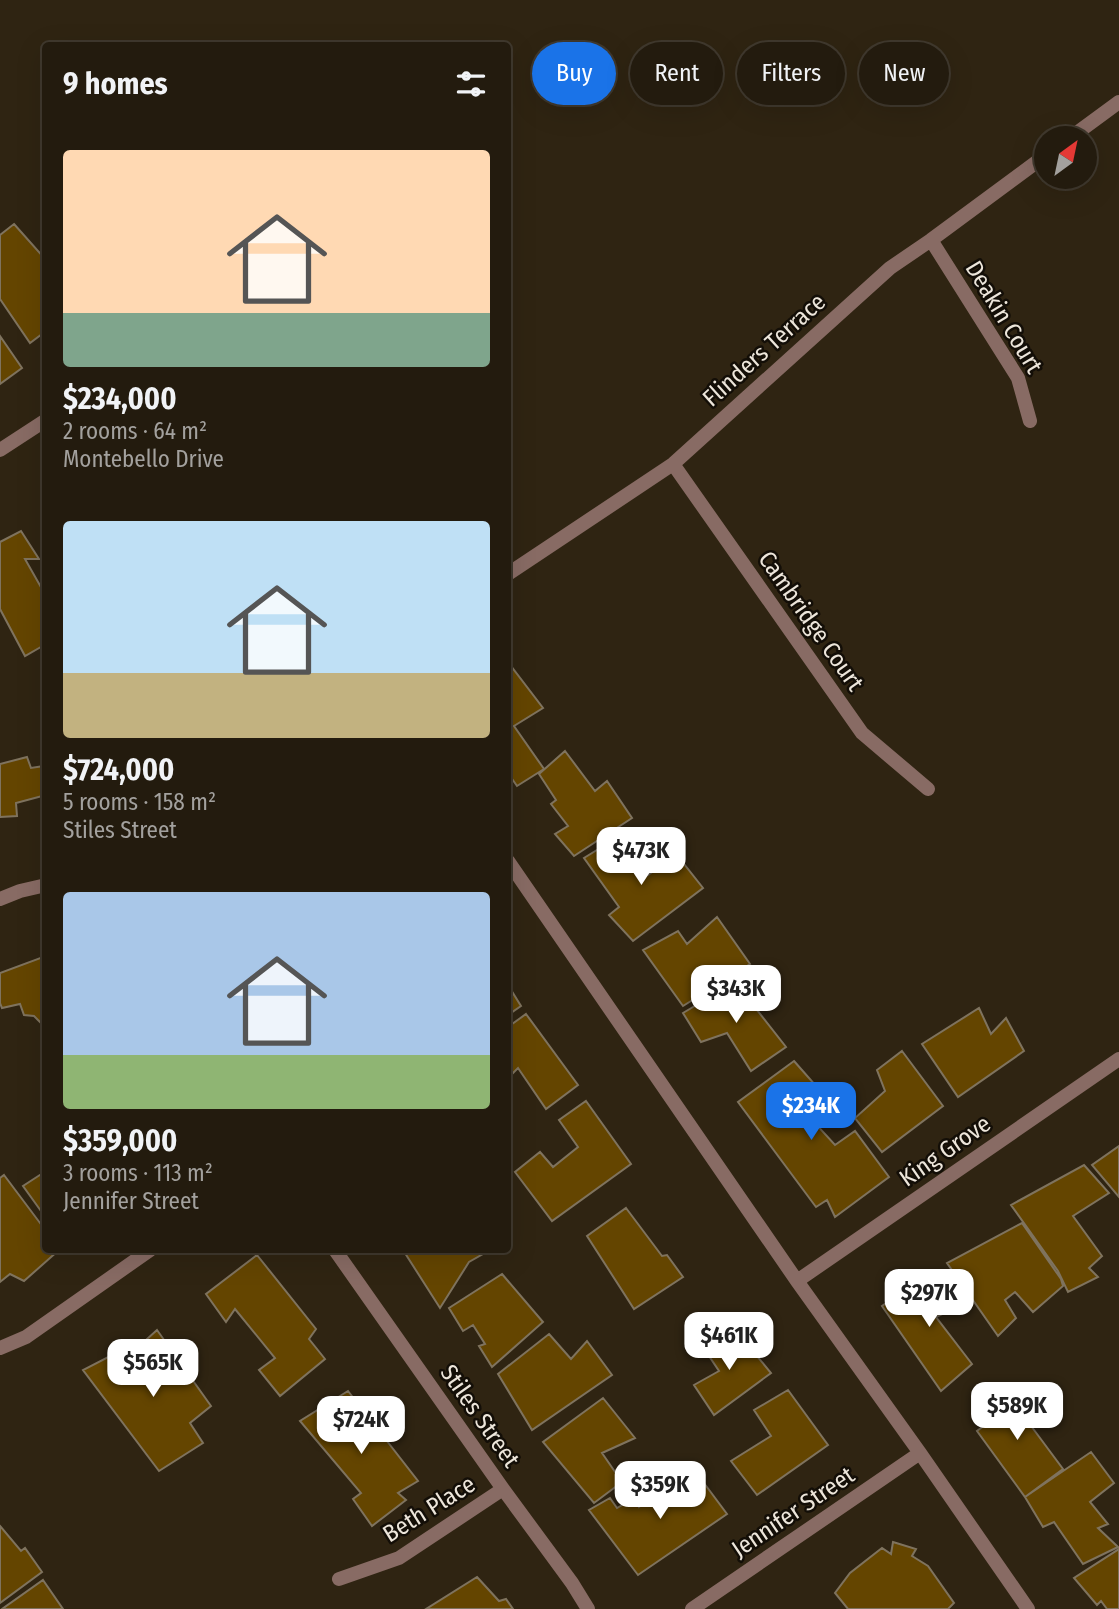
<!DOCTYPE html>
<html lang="en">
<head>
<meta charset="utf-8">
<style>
	body { margin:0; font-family:"Fira Sans Condensed",sans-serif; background:#2b2417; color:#f1f3f6; height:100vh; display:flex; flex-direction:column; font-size:26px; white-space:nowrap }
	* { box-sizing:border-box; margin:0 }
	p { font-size:23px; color:#a3a19e }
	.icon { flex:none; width:38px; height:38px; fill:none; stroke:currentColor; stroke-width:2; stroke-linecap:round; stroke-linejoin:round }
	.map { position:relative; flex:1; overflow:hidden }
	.details { position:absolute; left:42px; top:42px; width:469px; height:1211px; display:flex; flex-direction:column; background:#231b0e; border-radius:7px; box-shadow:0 7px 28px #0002,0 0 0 2px #40392e }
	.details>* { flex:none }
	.banner { position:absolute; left:532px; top:42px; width:481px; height:63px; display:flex; gap:14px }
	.needle { width:46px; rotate:33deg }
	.controls { position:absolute; left:1034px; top:126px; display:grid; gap:14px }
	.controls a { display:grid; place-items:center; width:63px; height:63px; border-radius:50%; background:#231b0e; box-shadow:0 7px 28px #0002,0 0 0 2px #40392e; font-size:35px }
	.price { position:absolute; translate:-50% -60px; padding:0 16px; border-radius:14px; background:#fff; color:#222; font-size:23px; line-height:46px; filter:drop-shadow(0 2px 4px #0008) }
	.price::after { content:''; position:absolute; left:50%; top:42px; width:21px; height:16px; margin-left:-10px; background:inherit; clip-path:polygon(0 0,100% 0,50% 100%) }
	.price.selected { background:#1a73e8; color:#fff }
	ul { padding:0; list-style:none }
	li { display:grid; align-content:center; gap:14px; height:371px; padding:0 21px }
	li span { display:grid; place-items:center; height:217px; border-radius:7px; color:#555 }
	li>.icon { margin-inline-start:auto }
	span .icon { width:126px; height:126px; fill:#fffc; stroke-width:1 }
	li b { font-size:30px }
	h2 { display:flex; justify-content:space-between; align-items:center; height:84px; padding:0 21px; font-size:30px }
	.pill { padding:0 24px; border-radius:32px; background:#231b0e; box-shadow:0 7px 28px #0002,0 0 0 2px #40392e; font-size:24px; line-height:63px }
	.pill.selected { background:#1a73e8; color:#fff }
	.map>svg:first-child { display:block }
</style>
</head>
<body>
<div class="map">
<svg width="1119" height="1609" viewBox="0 0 1119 1609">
	<rect width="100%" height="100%" fill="#2f2412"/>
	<path fill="#644500" stroke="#7f735e" stroke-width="2" d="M14,224L46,260V331L30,343L0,299V235Z
		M0,336L22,368L0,384Z
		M21,531L39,559H25L46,596V622L44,623L46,626V644L25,656L0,609V542Z
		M508,662L543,708L514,726L544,769L517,786L508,773Z
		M565,751L595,791L607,781L632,818L574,856L555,834L568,826L551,804L556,800L539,774Z
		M27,757L31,768L44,766L46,795L16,803L17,816L0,817V764Z
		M618,837L648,875L676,854L703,888L633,941L609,915L619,907L584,858Z
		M717,917L750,964L683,1006L643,950L678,931L687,944Z
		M43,957L46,959V1028L34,1016L24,1015L20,1004L2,1008L0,1003V973Z
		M735,982L786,1047L751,1071L727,1033L701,1042L683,1013Z
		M508,985L521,1006L508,1015Z
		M979,1008L991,1034L1006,1018L1024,1051L958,1097L922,1044Z
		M526,1014L578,1085L546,1109L518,1068L508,1078V1027Z
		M902,1051L943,1106L882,1152L855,1118L885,1091L877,1070Z
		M794,1061L824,1095L802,1109L835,1145L855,1131L889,1177L835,1217L827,1200L816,1207L738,1102Z
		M586,1101L631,1164L552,1221L515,1172L540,1152L553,1167L578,1147L559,1120Z
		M1119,1146V1197L1092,1165Z
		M1084,1165L1109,1193L1073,1216L1102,1256L1089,1268L1098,1277L1068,1292L1058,1271L1011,1205Z
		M46,1171V1218L23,1186Z
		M4,1175L46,1231V1250H59L24,1281L10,1274L0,1282V1178Z
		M626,1208L662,1256L667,1255L683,1277L634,1309L587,1236Z
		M1022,1223L1061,1279L1063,1286L1033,1312L1015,1292L1005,1300L1016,1318L998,1336L947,1263Z
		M403,1250H490L469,1262L440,1308Z
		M257,1255L316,1329L309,1339L325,1359L280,1396L259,1370L275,1358L235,1309L226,1322L206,1294Z
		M931,1272L959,1306L936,1317L972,1364L941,1391L882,1306L913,1284L916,1288Z
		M502,1274L543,1322L492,1367L479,1346L485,1344L473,1325L463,1331L449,1308Z
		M727,1328L744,1355L752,1350L771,1373L714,1415L694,1385L719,1371L701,1344Z
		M157,1330L211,1406L190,1423L203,1443L159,1471L83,1370L118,1352L125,1359Z
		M549,1334L571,1359L587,1341L612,1375L532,1430L498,1374Z
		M1011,1384L1026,1393L1017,1407L1063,1469L1025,1497L977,1431L989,1422L979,1405Z
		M788,1390L828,1445L757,1495L731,1461L771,1436L754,1410Z
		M348,1391L418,1481L398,1493L406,1500L372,1526L353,1499L361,1493L300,1421Z
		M603,1398L635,1438L602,1453L622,1482L594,1503L543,1442Z
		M1091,1452L1114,1483L1090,1502L1108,1524L1098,1528L1118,1547L1083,1564L1054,1522L1043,1527L1025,1497Z
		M692,1467L727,1514L638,1575L589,1510L610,1498L617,1508L635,1498L639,1507Z
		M0,1526L21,1551L25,1548L42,1572L0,1603Z
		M893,1542L916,1549L912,1556L928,1566L954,1603L948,1609H848L835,1593L850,1573L882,1548L891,1554Z
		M1119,1549V1609H1107L1101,1601L1097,1605L1074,1578Z
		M477,1577L499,1601L506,1599L513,1609H426Z
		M43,1580L63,1609H2Z"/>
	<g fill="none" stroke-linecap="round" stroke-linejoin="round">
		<path stroke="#886b64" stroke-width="14" d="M1070,138L1119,102
			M931,240L1018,378L1030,421
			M0,450L46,420
			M673,464L862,733L928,789
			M508,574L673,464L890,268L931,240L1046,155
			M508,861L797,1281L920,1453L1028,1609
			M0,899L20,891L46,885
			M335,1250L503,1489L572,1583L588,1609
			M797,1281L1119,1059
			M0,1348L26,1337L150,1250
			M339,1579L399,1558L503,1489
			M692,1609L920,1453"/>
	</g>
	<g text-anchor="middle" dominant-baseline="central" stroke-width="5" stroke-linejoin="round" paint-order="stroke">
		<g font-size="24" fill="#ede6db" stroke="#130e07">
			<text transform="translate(1004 317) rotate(59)">Deakin Court</text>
			<text transform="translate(764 350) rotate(-42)">Flinders Terrace</text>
			<text transform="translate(811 621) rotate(55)">Cambridge Court</text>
			<text transform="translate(945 1151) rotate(-35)">King Grove</text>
			<text transform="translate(480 1416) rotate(55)">Stiles Street</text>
			<text transform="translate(429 1509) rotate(-32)">Beth Place</text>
			<text transform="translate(793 1512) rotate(-34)">Jennifer Street</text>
		</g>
	</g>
</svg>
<div class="controls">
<a><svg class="needle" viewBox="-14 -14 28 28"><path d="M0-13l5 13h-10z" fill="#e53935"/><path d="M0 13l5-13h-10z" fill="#a3a19e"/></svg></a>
</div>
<b class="price" style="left:641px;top:887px">$473K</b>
<b class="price" style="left:736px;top:1025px">$343K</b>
<b class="price selected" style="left:811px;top:1142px">$234K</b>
<b class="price" style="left:929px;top:1329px">$297K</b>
<b class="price" style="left:729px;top:1372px">$461K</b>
<b class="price" style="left:153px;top:1399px">$565K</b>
<b class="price" style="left:1017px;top:1442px">$589K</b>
<b class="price" style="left:361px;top:1456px">$724K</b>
<b class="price" style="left:660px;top:1521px">$359K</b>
<div class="banner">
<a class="pill selected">Buy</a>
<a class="pill">Rent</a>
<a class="pill">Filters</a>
<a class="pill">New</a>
</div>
<section class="details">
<h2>9 homes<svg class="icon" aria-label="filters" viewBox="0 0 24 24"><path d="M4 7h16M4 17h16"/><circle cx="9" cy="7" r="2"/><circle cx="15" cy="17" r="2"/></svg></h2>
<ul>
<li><span style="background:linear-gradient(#ffd9b3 75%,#7fa58c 0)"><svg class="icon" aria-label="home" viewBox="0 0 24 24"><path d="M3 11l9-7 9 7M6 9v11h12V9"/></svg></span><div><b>$234,000</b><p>2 rooms · 64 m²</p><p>Montebello Drive</p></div></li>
<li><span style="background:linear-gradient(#bfe0f5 70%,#c2b280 0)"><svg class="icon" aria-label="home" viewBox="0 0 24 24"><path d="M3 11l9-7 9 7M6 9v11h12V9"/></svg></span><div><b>$724,000</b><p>5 rooms · 158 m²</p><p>Stiles Street</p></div></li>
<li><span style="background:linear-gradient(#a9c7e8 75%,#8fb573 0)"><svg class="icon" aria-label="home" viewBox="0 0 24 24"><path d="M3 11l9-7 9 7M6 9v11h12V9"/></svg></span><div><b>$359,000</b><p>3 rooms · 113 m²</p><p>Jennifer Street</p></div></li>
</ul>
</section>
</div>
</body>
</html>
